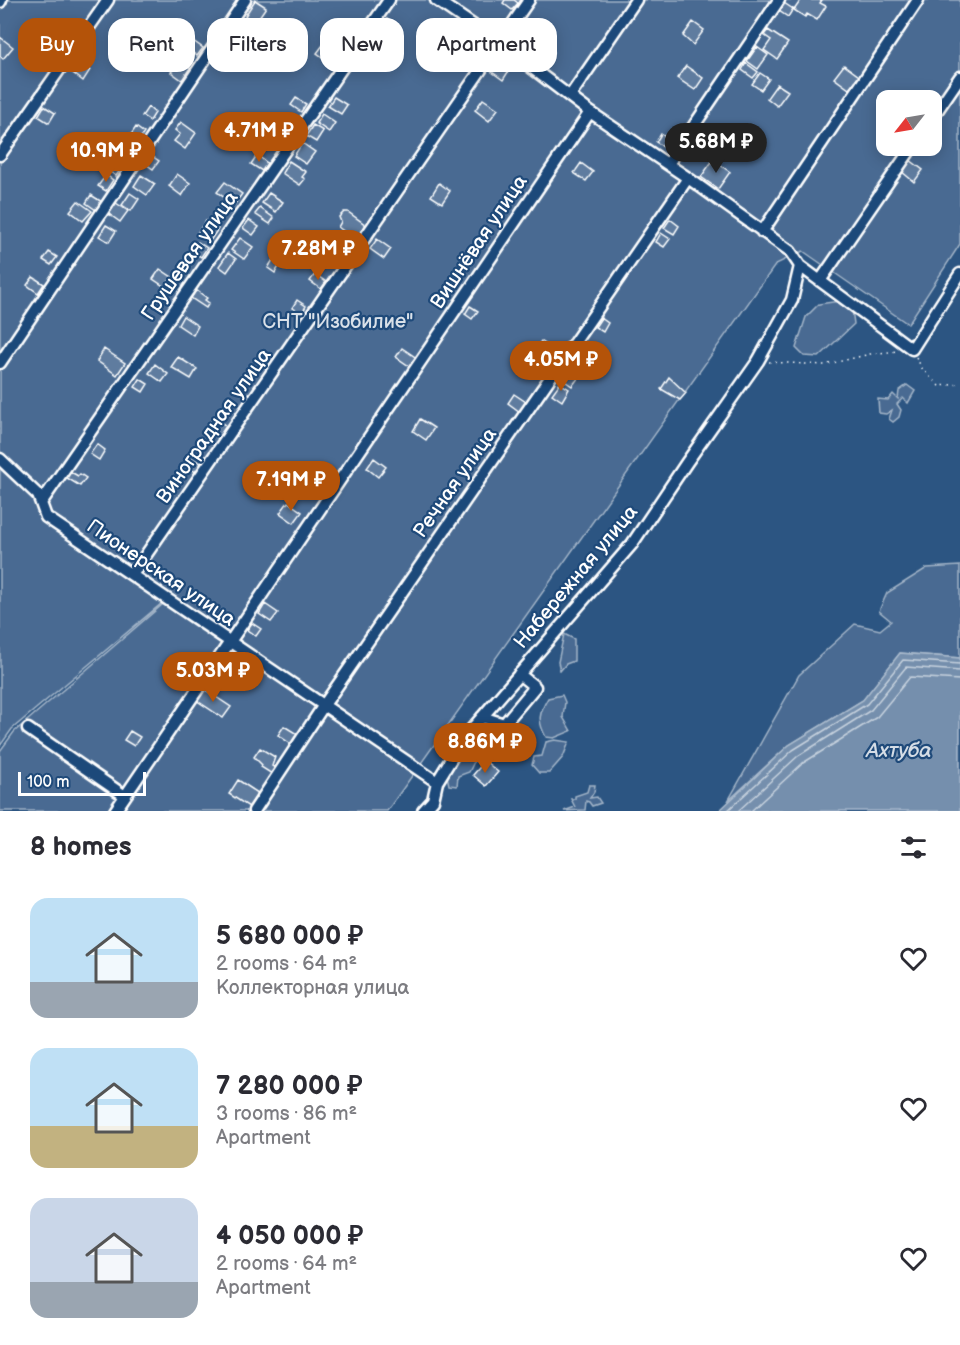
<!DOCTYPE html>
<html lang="en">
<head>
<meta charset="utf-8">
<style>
	body { margin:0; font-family:"Balsamiq Sans",sans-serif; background:#f2f2f3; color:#2b2b33; height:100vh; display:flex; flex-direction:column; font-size:22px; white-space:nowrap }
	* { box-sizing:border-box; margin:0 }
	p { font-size:20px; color:#7c7c81 }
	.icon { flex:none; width:33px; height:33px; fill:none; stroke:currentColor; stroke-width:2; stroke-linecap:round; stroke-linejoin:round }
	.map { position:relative; height:811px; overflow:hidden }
	.panel { display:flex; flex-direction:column; background:#fff; flex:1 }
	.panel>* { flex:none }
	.hud { position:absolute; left:18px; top:18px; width:600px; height:54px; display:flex; gap:12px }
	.needle { width:39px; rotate:239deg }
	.controls { position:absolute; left:876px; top:90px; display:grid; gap:12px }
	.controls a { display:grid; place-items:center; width:66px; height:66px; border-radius:12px; background:#fff; box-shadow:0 3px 15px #0003; font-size:30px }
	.scale { position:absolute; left:18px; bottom:15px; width:128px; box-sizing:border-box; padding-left:6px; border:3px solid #fff; border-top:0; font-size:16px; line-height:21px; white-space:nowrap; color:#fff; -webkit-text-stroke:4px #1f4a7a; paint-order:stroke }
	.price { position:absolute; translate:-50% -51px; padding:0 14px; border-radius:21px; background:#b45309; color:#fff; font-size:20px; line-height:39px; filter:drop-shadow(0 2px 3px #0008) }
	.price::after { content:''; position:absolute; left:50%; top:36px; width:18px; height:14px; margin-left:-9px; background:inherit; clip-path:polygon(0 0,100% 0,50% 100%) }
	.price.selected { background:#222; color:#fff }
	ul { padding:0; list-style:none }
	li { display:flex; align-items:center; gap:18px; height:150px; padding:0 30px }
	li span { display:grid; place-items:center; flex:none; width:168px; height:120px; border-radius:18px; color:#555 }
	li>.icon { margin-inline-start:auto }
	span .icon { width:72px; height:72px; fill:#fffc; stroke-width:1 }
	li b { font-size:26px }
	h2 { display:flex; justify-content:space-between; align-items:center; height:72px; padding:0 30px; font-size:26px }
	.pill { padding:0 21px; border-radius:18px; background:#fff; box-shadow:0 3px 15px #0003; font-size:21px; line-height:54px }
	.pill.selected { background:#b45309; color:#fff }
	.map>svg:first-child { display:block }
</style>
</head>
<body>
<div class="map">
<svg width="960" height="811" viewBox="0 0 960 811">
	<rect width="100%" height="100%" fill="#2c5582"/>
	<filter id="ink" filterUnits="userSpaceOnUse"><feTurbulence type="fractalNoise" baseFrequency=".0167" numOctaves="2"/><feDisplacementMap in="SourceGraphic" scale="12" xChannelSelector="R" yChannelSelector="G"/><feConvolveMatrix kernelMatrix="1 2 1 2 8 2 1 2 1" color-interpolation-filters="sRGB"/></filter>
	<g filter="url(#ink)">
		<path fill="#486b92" stroke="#a4b5c8" stroke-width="1.5" fill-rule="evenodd" d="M0,0H960V244L908,324L803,251L776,264L387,811H0V751L14,732L170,598L48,511L42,492L0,453ZM886,100H932V146H886Z
			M840,301L852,309L854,324L819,357L804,356L796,348L806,317L819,304Z
			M907,385L915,391L908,403L903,398L897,404L901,410L899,417L893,422L889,419L892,410L886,414L879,413L878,399L888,400L893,394L898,399L899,391Z
			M0,469L37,503L43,520L162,603L12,729L0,746Z
			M960,566V658L900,653L863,700L789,745L728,801L799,675L855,624L880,630L891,621L879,611L887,593L927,568Z
			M564,634L574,639V661L566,664L560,671L558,662Z
			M562,695L565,702L563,717L571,731L554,738L546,737C537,721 539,713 548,698Z
			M482,722L486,724L487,738C479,747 475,761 469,772L458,776L457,786L449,785L447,776L466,740Z
			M555,740L569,742L563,757L549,773H539L532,765L534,757L542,756L546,742Z
			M589,785H595L594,792L590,798L597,797L601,803L592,806L589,802L586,801L585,810L564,811L575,807L571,799H575V796L587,792Z"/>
		<path fill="#748fad" stroke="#acbcce" stroke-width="1.5" d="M900,653L960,658V811H719L789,745L863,700Z"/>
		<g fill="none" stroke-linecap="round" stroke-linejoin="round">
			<path stroke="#c7d2de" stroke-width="1.5" d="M727,811L793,750L867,704L903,660L960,664
				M738,811L798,756L871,710L906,667L960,671
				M751,811L803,763L877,717L910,677L960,680"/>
		</g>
		<path fill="#5e7c9f" stroke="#fff" stroke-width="1.5" d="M255,0L266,7L255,23L245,16Z
			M505,0H514L518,3L512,10L503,3Z
			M801,0H822L820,3L826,6L817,20L807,14L805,17L794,10Z
			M784,3L793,9L788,17L779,11Z
			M283,16L299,25L292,37L277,27Z
			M387,19L400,28L394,37L381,28Z
			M693,22L704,30L693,45L683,36Z
			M768,30L788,43L777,59L764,50L771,40L764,35Z
			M0,37L13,47L3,59L0,56Z
			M531,37L554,52L549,60L526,44Z
			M193,41L203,48L197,56L188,49Z
			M326,41L344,54L335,66L317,53Z
			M757,47L768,55L758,69L747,61Z
			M495,59L510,69L503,80L488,69Z
			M76,60L90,70L83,81L69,70Z
			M180,61L190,68L182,80L171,72Z
			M746,63L758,72L753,78L742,70Z
			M844,65L859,76L849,89L834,78Z
			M686,66L703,78L695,90L677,78Z
			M760,73L769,79L761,90L752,84Z
			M777,84L788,91L777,106L767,98Z
			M334,97L347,105L341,114L328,106Z
			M296,98L306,104L301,112L291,105Z
			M483,99L498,109L489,121L475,110Z
			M44,106L55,113L49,123L38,116Z
			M148,107L155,113L150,121L142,116Z
			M322,114L335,123L329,132L316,123Z
			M181,122L196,133L185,149L174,141L180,134L175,130Z
			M278,123L287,129L280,141L270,134Z
			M313,125L323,131L316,142L306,136Z
			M136,127L144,133L138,142L130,136Z
			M703,132L716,141L707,153L694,144Z
			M661,134L670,140L665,148L656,142Z
			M302,143L315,152L306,164L294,156Z
			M149,154L159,161L153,169L143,162Z
			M257,155L267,163L262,171L251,164Z
			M113,159L123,166L116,176L106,169Z
			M713,160L730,172L718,189L701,177Z
			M910,160L923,170L914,182L901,171Z
			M289,161L306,172L302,177L305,179L300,185L282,173Z
			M581,163L593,172L586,181L574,173Z
			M177,174L190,183L182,196L169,186Z
			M106,175L113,180L106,191L98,186Z
			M141,175L155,184L147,195L134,186Z
			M225,182L242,194L234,205L217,192Z
			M439,183L450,191L442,203L431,196Z
			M130,193L139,199L131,211L122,205Z
			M269,193L283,202L276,212L262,203Z
			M91,195L102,202L96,210L86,203Z
			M78,201L92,211L83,221L70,211Z
			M116,203L128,211L120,222L109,214Z
			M260,208L274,218L270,224L255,214Z
			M344,212H348L366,225L356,240L338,227L341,222L339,217Z
			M670,219L679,226L674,234L664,228Z
			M249,220L259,227L253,235L243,228Z
			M206,221L218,229L210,241L198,232Z
			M106,225L116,231L109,242L99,236Z
			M661,233L670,239L664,247L656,242Z
			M240,238L253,247L244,259L231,250Z
			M377,239L391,249L384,259L370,249Z
			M198,242L207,248L201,257L192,251Z
			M49,252L57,257L51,265L43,260Z
			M228,253L236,259L227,272L219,266Z
			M274,258L282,262L275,273L268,268Z
			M160,269L172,277L165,287L153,279Z
			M315,274L326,282L321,289L310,281Z
			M33,277L44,284L38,293L27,285Z
			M196,290L207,298L205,300L209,303L206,308L191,298Z
			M297,300L306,306L302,313L292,308Z
			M470,306L478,311L472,319L465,314Z
			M183,316L198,326L193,335L178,325Z
			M601,318L608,323L603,332L595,327Z
			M541,341L555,351L547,363L532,353Z
			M402,348L418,359L412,368L396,357Z
			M104,349L125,363L117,375L97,361Z
			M178,357L197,369L191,379L171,367Z
			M155,364L168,374L162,382L149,373Z
			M569,368L580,376L572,386L562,379Z
			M669,377L686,393L680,400L661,389Z
			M140,379L148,384L143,392L135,387Z
			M560,383L569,389L562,401L552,394Z
			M514,394L526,402L520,412L508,403Z
			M214,417L226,426L218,438L205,429Z
			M420,419L434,428L426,440L413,431Z
			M97,444L105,450L99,460L90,454Z
			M189,457L203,464L197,473L184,464Z
			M374,458L386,467L378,477L367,468Z
			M71,472L78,476L80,474L86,478L80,486L67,478Z
			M288,502L302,512L294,523L280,513Z
			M265,604L278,613L271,622L259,614Z
			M252,623L261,629L256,636L247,630Z
			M204,689L231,707L223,718L196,700Z
			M284,726L297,734L291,744L278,735Z
			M130,731L140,737L134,746L124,740Z
			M260,748L275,757L272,766L276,768L272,774L261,767L262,765L254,757Z
			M485,761L498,772L486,786L473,775Z
			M238,780L258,793L249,807L229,794Z"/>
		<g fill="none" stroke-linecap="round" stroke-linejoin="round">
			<defs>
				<path id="minor" d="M436,0L499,43L590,112L688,178L790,251L800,266L912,349L960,274
					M0,2L1,0
					M570,96L636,0
					M932,118L960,77
					M0,155L108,0
					M668,164L779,0
					M762,232L918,0
					M820,281L913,146
					M0,363L245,0
					M0,459L38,495L46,517L437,782
					M41,503L389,0
					M132,575L529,0
					M482,717L504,724L535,687L519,674
					M28,729L125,796
					M115,811L590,112
					M254,811L324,705L688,178
					M423,811L433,800L437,782L464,738L632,544L687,462L758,361L792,300L800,266"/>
			</defs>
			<use href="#minor" stroke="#fff" stroke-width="15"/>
			<path stroke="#fff" stroke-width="1.5" stroke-dasharray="1.5 4.5" stroke-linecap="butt" d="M916,357L923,370L939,386L960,384
				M769,362L825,365L870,354L898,351"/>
			<use href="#minor" stroke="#1f4a7a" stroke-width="10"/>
		</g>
	</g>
	<g text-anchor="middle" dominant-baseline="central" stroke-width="4.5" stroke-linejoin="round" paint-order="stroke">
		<g font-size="20" fill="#fff" stroke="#1f4a7a">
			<text transform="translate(479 242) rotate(-56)">Вишнёвая улица</text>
			<text transform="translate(190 256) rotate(-55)">Грушевая улица</text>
			<text transform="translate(214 426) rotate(-55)">Виноградная улица</text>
			<text transform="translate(455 483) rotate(-55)">Речная улица</text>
			<text transform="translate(161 573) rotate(34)">Пионерская улица</text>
			<text transform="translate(576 577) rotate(-50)">Набережная улица</text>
		</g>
		<g font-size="20" fill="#dae1e9" stroke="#1f4a7a">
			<text x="338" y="322">СНТ "Изобилие"</text>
		</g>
		<g font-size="21" font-style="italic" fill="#d5dde6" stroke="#1f4a7a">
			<text x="899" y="750">Ахтуба</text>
		</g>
	</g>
</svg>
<div class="controls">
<a><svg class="needle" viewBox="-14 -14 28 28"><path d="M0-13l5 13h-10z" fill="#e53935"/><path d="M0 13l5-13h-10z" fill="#7c7c81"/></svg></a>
</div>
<div class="scale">100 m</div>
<b class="price" style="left:259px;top:163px">4.71M ₽</b>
<b class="price selected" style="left:716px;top:174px">5.68M ₽</b>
<b class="price" style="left:106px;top:183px">10.9M ₽</b>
<b class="price" style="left:318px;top:281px">7.28M ₽</b>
<b class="price" style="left:561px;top:392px">4.05M ₽</b>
<b class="price" style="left:291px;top:512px">7.19M ₽</b>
<b class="price" style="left:213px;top:703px">5.03M ₽</b>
<b class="price" style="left:485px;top:774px">8.86M ₽</b>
<div class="hud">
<a class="pill selected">Buy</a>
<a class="pill">Rent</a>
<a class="pill">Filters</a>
<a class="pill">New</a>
<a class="pill">Apartment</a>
</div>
</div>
<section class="panel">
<h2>8 homes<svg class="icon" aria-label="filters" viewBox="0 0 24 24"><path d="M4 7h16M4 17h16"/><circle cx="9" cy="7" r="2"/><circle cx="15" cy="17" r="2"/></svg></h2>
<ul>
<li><span style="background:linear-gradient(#bfe0f5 70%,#9aa5b1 0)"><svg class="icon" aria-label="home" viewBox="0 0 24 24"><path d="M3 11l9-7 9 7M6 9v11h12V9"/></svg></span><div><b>5 680 000 ₽</b><p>2 rooms · 64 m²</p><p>Коллекторная улица</p></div><svg class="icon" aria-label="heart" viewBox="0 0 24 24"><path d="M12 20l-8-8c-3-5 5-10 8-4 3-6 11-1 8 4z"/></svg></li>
<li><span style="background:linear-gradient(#bfe0f5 65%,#c2b280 0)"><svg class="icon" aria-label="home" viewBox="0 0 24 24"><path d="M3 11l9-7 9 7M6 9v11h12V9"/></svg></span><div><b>7 280 000 ₽</b><p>3 rooms · 86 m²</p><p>Apartment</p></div><svg class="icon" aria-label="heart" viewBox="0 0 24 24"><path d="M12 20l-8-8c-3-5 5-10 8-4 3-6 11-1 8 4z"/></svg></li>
<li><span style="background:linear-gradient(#c9d6e8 70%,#9aa5b1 0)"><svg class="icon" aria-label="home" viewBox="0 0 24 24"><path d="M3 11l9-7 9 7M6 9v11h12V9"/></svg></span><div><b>4 050 000 ₽</b><p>2 rooms · 64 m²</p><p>Apartment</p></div><svg class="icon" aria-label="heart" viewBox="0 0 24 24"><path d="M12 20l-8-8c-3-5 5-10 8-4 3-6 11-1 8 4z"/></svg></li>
</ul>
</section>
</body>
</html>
